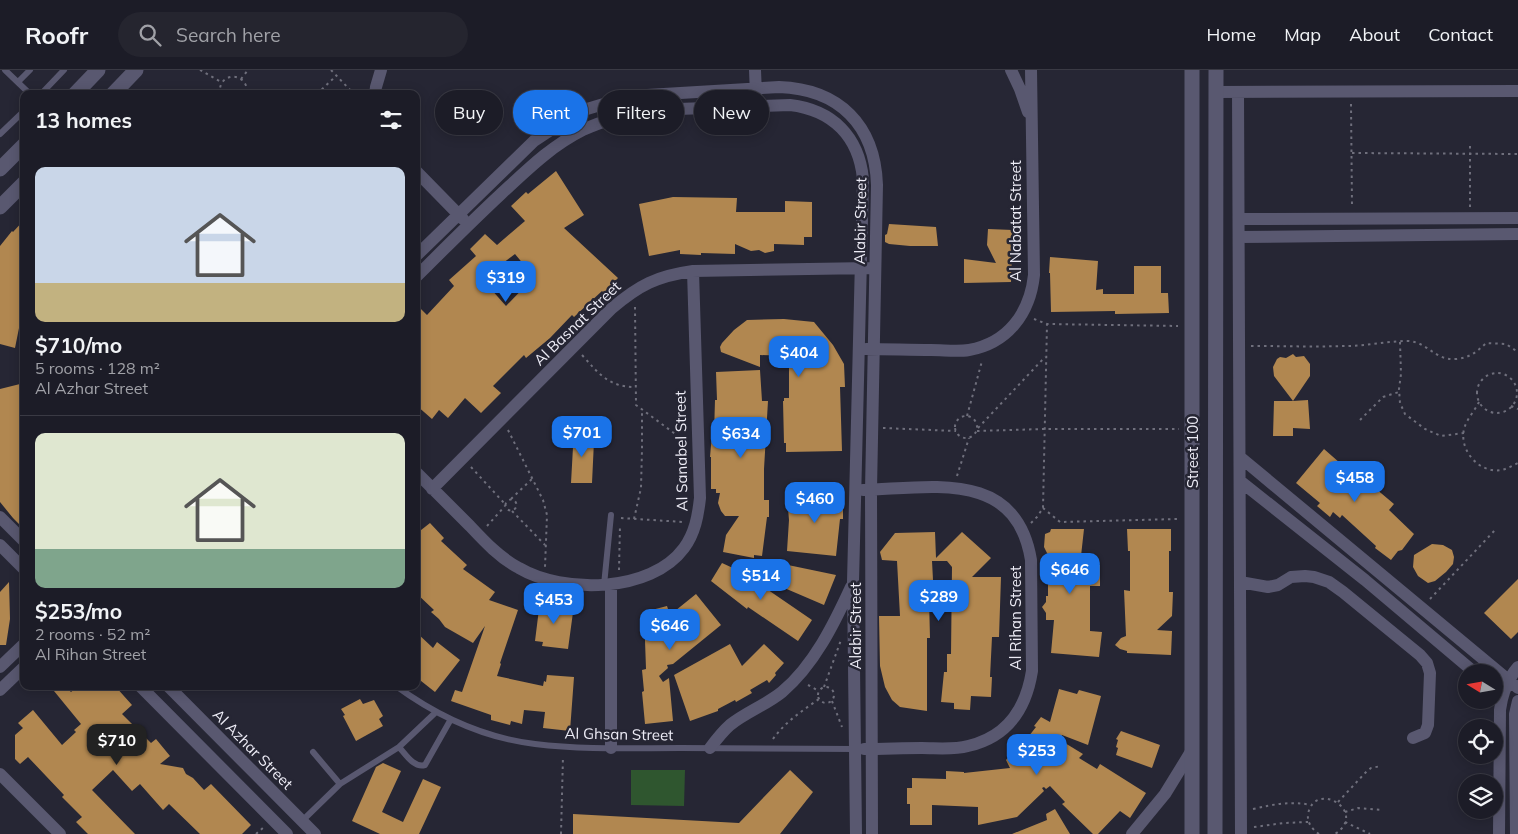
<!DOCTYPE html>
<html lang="en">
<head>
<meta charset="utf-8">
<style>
	body { margin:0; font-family:Mulish,sans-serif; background:#25252f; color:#f1f3f6; height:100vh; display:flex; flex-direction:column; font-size:19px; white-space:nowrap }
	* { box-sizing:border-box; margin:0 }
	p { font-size:16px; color:#a0a1a7 }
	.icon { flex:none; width:28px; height:28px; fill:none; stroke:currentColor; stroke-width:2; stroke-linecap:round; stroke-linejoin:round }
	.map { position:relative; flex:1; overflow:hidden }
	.side { position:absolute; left:20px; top:20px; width:400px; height:600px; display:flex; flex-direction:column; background:#1c1c27; border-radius:10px; box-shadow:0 2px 12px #0003,0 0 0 1px #3a3a44 }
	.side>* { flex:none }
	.banner { position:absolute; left:435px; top:20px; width:475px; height:45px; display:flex; gap:10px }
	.needle { width:32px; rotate:281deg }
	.controls { position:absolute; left:1458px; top:594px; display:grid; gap:10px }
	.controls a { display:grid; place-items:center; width:45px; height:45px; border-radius:50%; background:#1c1c27; box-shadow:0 2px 12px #0003,0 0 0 1px #3a3a44; font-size:25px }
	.price { position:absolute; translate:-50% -42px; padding:0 11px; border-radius:10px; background:#1a73e8; color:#fff; font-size:16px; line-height:32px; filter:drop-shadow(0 1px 2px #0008) }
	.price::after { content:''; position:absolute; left:50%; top:30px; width:15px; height:11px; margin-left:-8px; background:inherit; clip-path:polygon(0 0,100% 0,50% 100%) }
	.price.selected { background:#222; color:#fff }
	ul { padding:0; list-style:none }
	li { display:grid; align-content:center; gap:10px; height:265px; padding:0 15px }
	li+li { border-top:1px solid #3a3a44 }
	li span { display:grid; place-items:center; height:155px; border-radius:10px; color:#555 }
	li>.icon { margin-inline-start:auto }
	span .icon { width:90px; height:90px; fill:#fffc; stroke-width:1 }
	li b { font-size:21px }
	h2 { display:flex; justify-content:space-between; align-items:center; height:60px; padding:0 15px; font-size:21px }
	.chip { padding:0 18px; border-radius:22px; background:#1c1c27; box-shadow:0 2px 12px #0003,0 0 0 1px #3a3a44; font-size:18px; line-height:45px }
	.chip.selected { background:#1a73e8; color:#fff }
	header { display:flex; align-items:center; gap:30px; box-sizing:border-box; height:70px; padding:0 25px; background:#1c1c27; border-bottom:1px solid #3a3a44 }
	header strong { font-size:24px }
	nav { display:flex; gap:28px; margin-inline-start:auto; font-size:18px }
	.search { width:350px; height:45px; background:#25252f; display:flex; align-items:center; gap:12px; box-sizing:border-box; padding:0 18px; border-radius:28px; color:#a0a1a7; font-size:19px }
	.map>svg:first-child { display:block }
</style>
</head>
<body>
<header>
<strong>Roofr</strong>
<div class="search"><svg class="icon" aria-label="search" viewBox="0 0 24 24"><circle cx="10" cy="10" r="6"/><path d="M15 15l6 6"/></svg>Search here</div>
<nav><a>Home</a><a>Map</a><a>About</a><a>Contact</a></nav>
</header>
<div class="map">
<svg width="1518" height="764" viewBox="0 0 1518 764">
	<rect width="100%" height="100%" fill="#262634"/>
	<path fill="#2f562f" d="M631,700H685L684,736L631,735Z"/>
	<path fill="#b18750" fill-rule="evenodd" d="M556,101L584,145L564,158L618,208L604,223L602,221L574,247L572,245L550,268L526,288L524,285L493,316L501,323L481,343L465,328L448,348L439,340L432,349L416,335V234L427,245L454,216L449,210L476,186L470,179L485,164L497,175L525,151L511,136L526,122L528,124ZM515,184L534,207L506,236L482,209Z
		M673,127L737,128L736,142H785V131L812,132V167H804V175L774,174V181L765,183L759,180L751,181L735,174V184L701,183V185L680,184V180L649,186L639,134Z
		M24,150V244L22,243L15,278L0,274V176L12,161L13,162Z
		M889,154L936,157L938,176H910L889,174L885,172V165L887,164Z
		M988,159L1013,160L1011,212L964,213V189L996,193L987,175Z
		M1050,187L1098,191L1096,220L1103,219V224H1134V196H1161V223H1168L1169,243L1115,244V241L1051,242L1050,203H1049Z
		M784,249L814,252L833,275L844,294L845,317H840L842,381L786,382V373H784L783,331H784V328H789V286L760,285V297L721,282L720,277L722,273L734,260L747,250Z
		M1293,284L1296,287L1304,286L1310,294V306L1293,331L1308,330L1310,359L1293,358V366H1273L1274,331H1293L1274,306L1273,297L1277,289L1280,287L1286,288Z
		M760,300L762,331H768L764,399V430H769V447H767L762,486L754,485V488L723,482L726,465L739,446H725L721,441L718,433L720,423H716V419H711V387H710L712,364H714L715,330H717L716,302Z
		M24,313V459L13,448L0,432V319Z
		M574,359L587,360V371H594L592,413H571Z
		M1324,379L1348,400L1350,397L1394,434L1389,440L1414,464L1402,480L1398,481L1391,490L1375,478L1376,476L1342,445L1340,448L1333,442L1330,447L1317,436L1320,433L1296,413Z
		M843,425V449H840L836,486L787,481L789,450L787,427Z
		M430,453L444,468L441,471L467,495L463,499L495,522L489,530L518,540L500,593L501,594L497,606L543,616L544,611L546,612L547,605L574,607L570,661L543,658L545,642L524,640L522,654L511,651L510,655L491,650V645L451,631L455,620L462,622L485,556L473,573L445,557L439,549L431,542L434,540L416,523V464Z
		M1051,459H1084L1080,495H1100V516H1090V561L1102,562L1099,587L1051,583L1054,550H1046V543L1042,537L1046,532V526H1048V485L1044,477L1045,464L1050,462Z
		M1127,459H1171V481H1169V522H1173L1172,546L1157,560L1172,561L1171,585L1127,583V581L1120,579L1115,575L1121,568L1126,566L1124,520L1130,521V481H1128Z
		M935,462L936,488L962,462L991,488L972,507H1001L999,567H992L990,607H992L991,627L971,626L970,640L954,639V633L941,632L944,602H947V584H951L952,497L947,491H932L934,529H929L930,568H927V641L900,637L892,630L885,617L880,596L879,546H900L897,491L882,490L880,482L895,463Z
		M1432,474L1443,475L1452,480L1454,487L1453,494L1446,502L1435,511L1428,513L1418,506L1413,497L1414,485Z
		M722,493L759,510L758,513L812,550L798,571L748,537L747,539L711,511Z
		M788,495L836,505L824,535L782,517Z
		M1518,509V562L1511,569L1484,543Z
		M9,512L10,549L6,575H0V522Z
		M696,524L721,555L673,594L667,595L668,598L659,606L663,612L669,608L673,651L645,654L642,622L644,621L642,600L646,599L644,542L667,536L670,545Z
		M540,531L574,535L568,579L542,576L543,572L535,571Z
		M416,562L433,578L437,572L460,590L435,622L416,607Z
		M730,574L742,596L764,574L784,593L775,603L776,605L769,613L767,610L750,620L752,623L736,632L735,630L718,639V641L690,651L674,605Z
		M59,616H65L71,622L78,616H115L132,635L122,644L151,673L156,669L170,686L160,694L183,698L186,704L193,708L204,720L211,714L251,755L242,764H200L169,734L163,740L140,714L132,721L113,700L92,720L135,764H88L76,752L82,747L62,727L64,725L28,687L20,694L15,689V665L23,658L18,653L33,640L62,675L76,662L74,660L81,654L54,621Z
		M1059,619L1077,624L1079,620L1101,626L1088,675L1062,665L1060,670L1083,684L1079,688L1097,699L1100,694L1146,723L1130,748L1120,741L1098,764H1093L1062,734L1065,732L1050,716L1046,719L1044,717L1042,718L1044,721L1017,747L978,755V737L932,735V755H910V734H907V718H912V708L946,709V701L964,702V703L1010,698L1006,690L1015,679L1017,681L1036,657L1034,656L1041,647L1050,652Z
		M360,629L363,634L374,630L383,646L379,649L383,656L356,671L343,646L345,645L341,639Z
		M1121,661L1160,675L1152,698L1116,685L1118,678L1116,677L1118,670L1116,669Z
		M383,693L401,701L382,742L403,752L423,709L441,717L419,764H380L352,751L376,697Z
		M790,700L813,722L780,764H573V744L739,753Z
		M1055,739L1070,764H1012L1047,750L1046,744Z"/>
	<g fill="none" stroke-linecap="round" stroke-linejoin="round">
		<path stroke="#6f6f7c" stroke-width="2" stroke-dasharray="2.5 4" stroke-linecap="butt" d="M200,0L221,12
			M331,0L354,24
			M241,9L248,0
			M220,24C217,1 249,1 247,24
			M317,24L336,6
			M1351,34L1352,136
			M1352,83L1518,84
			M1470,137V74
			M635,237L636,335L686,372
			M1034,249L1047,254L1178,256
			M1400,272L1401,304L1399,319L1400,333L1405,344L1425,359L1441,366L1464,363
			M1251,276C1283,276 1315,277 1346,276C1367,276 1387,271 1408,271C1428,272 1435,291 1456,289C1469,288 1477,282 1486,273L1506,274L1518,282
			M582,285C599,304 609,317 635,317
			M1477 323a20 20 0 1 1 40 0a20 20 0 1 1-40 0Z
			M1479,332C1475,340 1468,348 1465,356C1458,375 1473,397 1492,400C1502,402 1510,397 1518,393
			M1511,336L1518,339
			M955 357a11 11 0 1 1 22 0a11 11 0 1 1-22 0Z
			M967,346L982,291
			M1360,350L1383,327L1399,322
			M883,358L956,361
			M978,358L1045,287
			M508,360L543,430L547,445L545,497
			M977,361L1044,359H1179
			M471,397L505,434
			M957,406L969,368
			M511,429L532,409
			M505.5 435a5.5 5.5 0 1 1 11 0a5.5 5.5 0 1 1-11 0Z
			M1043,438L1060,452L1178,449
			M512,441L545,475
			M621,448L683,452
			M634,449L641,418L642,379V340
			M1031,453L1037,447L1043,438L1047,254
			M487,456L505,436
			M619,500L620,455
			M1430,529L1496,459
			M808,615L819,621
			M818 625a8 8 0 1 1 16 0a8 8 0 1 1-16 0Z
			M824,617L841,570
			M832,631L842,657
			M773,669C785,652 802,641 819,629
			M1338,732L1367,701L1371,698L1381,696
			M1253,739C1275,734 1290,731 1312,735
			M1345,742L1358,738L1383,740
			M1345,752L1370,764
			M1254,757L1284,753L1308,752
			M256,764L264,757
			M561,764L563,686
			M1319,764C1312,759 1307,753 1308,744C1315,709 1369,742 1335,764"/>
		<path stroke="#595870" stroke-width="6" d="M5,0L30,24
			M18,12L30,0
			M41,24L64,0
			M0,64L24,41
			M604,515L611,445
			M396,616C437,646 485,668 535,674C583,680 632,678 680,678C738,678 796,679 855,679
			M399,677C406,685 414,698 425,695L451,649
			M313,682L340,714
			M302,751L340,714L399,677L436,642"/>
		<path stroke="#595870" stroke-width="12" d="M755,0L756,25
			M1011,0L1020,19L1028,42
			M1216,22L1518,21
			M1238,22L1241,764
			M375,24L376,17L381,0
			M416,101L463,149
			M1239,149L1518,148
			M1239,167L1518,164
			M416,186L534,71L569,48L587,39L627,27L647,25L779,17C839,19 875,55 877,115L871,420L872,764
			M416,207C444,179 472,151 501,124C527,100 551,76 583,60C604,50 626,45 649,40L790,35C833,40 859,67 863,109L853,512L856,764
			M866,279C888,279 910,280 931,280C944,280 957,282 969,280C1008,273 1030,243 1034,205L1031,0
			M1240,387L1518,618
			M416,402C434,420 452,438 470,456C485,472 500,488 519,498C563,524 651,523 684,478C695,463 698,446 700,428L693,201
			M1240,411L1365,510L1474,602
			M432,419L611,239C639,215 657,206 693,201L870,198
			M863,420C932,418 1016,399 1031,490L1032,601C1026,639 1007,667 968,676C953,680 937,678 922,678C903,678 884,679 864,679
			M0,447L24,471
			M0,475L24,499
			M1240,512L1268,517L1278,515L1291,507L1305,506L1314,507L1329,512L1343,522L1420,585L1427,593L1430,603L1428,655L1425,663L1413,668
			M0,597L24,574
			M140,616L287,764
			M168,616L315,764
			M0,620L24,597
			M611,678V515
			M710,678C716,670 722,662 730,655C746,642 766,635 782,622C814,595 834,554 851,517
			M0,704L60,764
			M1132,764L1165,724L1192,680
			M1499,764L1500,640C1502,624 1507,610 1518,597
			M1516,764L1515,644L1518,631"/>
		<path stroke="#595870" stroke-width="15" d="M75,24L98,0
			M113,24L136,0
			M0,99L24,75
			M0,137L24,113
			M1192,764V0
			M1215,764L1216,0"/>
	</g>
	<g text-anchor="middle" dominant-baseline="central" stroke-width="5" stroke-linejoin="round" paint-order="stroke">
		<g font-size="15" fill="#edecf6" stroke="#262634">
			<text transform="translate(860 151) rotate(-89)">Alabir Street</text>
			<text transform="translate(1015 151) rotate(-90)">Al Nabatat Street</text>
			<text transform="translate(577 253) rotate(-44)">Al Basnat Street</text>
			<text transform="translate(681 381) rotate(-91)">Al Sanabel Street</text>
			<text transform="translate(1192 382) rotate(-90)">Street 100</text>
			<text transform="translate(1015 548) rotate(-90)">Al Rihan Street</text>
			<text transform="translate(855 556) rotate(-90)">Alabir Street</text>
			<text transform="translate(619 664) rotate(1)">Al Ghsan Street</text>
			<text transform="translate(253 679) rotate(45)">Al Azhar Street</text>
		</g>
	</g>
</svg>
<div class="controls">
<a><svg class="needle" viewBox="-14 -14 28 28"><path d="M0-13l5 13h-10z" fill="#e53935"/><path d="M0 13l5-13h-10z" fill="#a0a1a7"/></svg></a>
<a><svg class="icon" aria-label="locate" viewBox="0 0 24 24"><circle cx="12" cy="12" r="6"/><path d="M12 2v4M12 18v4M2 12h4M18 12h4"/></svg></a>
<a><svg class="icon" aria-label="layers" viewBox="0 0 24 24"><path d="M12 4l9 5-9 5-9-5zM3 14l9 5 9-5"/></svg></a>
</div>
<b class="price" style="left:506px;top:233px">$319</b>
<b class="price" style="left:799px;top:308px">$404</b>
<b class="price" style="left:582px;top:388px">$701</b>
<b class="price" style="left:741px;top:389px">$634</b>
<b class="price" style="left:1355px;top:433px">$458</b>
<b class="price" style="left:815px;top:454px">$460</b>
<b class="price" style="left:1070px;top:525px">$646</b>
<b class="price" style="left:761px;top:531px">$514</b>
<b class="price" style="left:939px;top:552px">$289</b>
<b class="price" style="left:554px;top:555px">$453</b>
<b class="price" style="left:670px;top:581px">$646</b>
<b class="price selected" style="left:117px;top:696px">$710</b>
<b class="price" style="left:1037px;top:706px">$253</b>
<div class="banner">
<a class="chip">Buy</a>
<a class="chip selected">Rent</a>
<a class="chip">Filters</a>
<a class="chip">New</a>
</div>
<section class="side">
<h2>13 homes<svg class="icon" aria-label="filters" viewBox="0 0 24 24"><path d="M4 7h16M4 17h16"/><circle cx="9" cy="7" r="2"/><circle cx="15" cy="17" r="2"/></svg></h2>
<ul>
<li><span style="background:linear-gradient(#c9d6e8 75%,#c2b280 0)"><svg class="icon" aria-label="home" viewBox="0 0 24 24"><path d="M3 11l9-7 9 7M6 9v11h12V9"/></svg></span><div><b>$710/mo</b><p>5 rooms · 128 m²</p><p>Al Azhar Street</p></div></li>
<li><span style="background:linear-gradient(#dfe7d0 75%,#7fa58c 0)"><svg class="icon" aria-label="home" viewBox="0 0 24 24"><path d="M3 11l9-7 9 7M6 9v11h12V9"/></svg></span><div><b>$253/mo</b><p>2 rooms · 52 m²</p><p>Al Rihan Street</p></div></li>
</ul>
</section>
</div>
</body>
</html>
